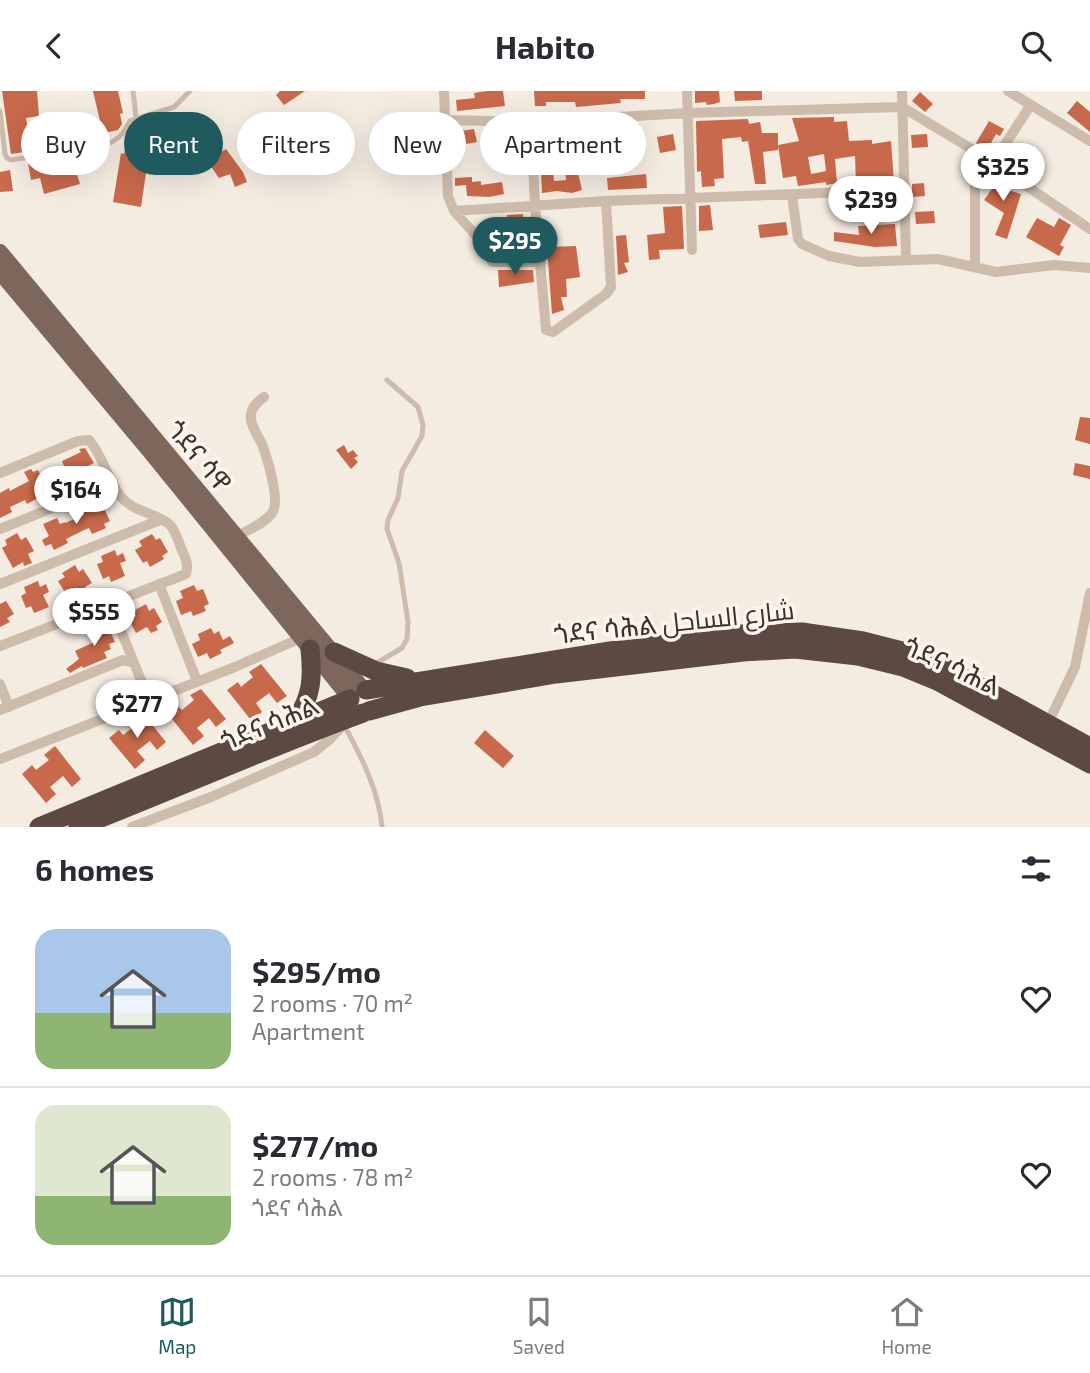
<!DOCTYPE html>
<html lang="en">
<head>
<meta charset="utf-8">
<style>
	body { margin:0; font-family:"Exo 2",Cairo,"Noto Sans Ethiopic",sans-serif; background:#f2f2f3; color:#2b2b33; height:100vh; display:flex; flex-direction:column; font-size:26px; white-space:nowrap }
	* { box-sizing:border-box; margin:0 }
	p { font-size:23px; color:#7c7c81 }
	.icon { flex:none; width:38px; height:38px; fill:none; stroke:currentColor; stroke-width:2; stroke-linecap:round; stroke-linejoin:round }
	.map { position:relative; height:736px; overflow:hidden }
	.sheet { display:flex; flex-direction:column; background:#fff; flex:1 }
	.sheet>* { flex:none }
	.guide { position:absolute; left:21px; top:21px; width:700px; height:63px; display:flex; gap:14px }
	.price { position:absolute; translate:-50% -60px; padding:0 16px; border-radius:24px; background:#fff; color:#222; font-size:23px; line-height:46px; filter:drop-shadow(0 2px 4px #0008) }
	.price::after { content:''; position:absolute; left:50%; top:42px; width:21px; height:16px; margin-left:-10px; background:inherit; clip-path:polygon(0 0,100% 0,50% 100%) }
	.price.current { background:#1f5a5e; color:#fff }
	ul { padding:0; list-style:none }
	li { display:flex; align-items:center; gap:21px; height:175px; padding:0 35px }
	li+li { border-top:2px solid #e1e1e2 }
	li span { display:grid; place-items:center; flex:none; width:196px; height:140px; border-radius:21px; color:#555 }
	li>.icon { margin-inline-start:auto }
	span .icon { width:84px; height:84px; fill:#fffc; stroke-width:1 }
	li b { font-size:30px }
	h2 { display:flex; justify-content:space-between; align-items:center; height:84px; padding:0 35px; font-size:30px }
	.tag { padding:0 24px; border-radius:32px; background:#fff; box-shadow:0 7px 28px #0002; font-size:24px; line-height:63px }
	.tag.current { background:#1f5a5e; color:#fff }
	header { display:flex; justify-content:space-between; align-items:center; height:91px; padding:0 35px; background:#fff; font-size:32px; font-weight:700 }
	.tabs { display:flex; justify-content:space-around; align-items:center; height:98px; border-top:2px solid #e1e1e2; background:#fff; font-size:19px; color:#7c7c81 }
	.tabs a { display:grid; justify-items:center; gap:4px }
	.tabs .current { color:#1f5a5e }
	.map>svg:first-child { display:block }
</style>
</head>
<body>
<header><svg class="icon" aria-label="back" viewBox="0 0 24 24"><path d="M15 5l-7 7 7 7"/></svg>Habito<svg class="icon" aria-label="search" viewBox="0 0 24 24"><circle cx="10" cy="10" r="6"/><path d="M15 15l6 6"/></svg></header>
<div class="map">
<svg width="1090" height="736" viewBox="0 0 1090 736">
	<rect width="100%" height="100%" fill="#f4ebe1"/>
	<path fill="#c8694b" fill-rule="evenodd" d="M2,0H37L39,25L26,27L30,49L56,44L58,56L11,63Z
		M93,0H118L123,22L120,23L122,33L118,39L99,43L96,31L100,30Z
		M280,0H305L284,14L276,4Z
		M487,0H503L505,15L457,20L456,9L475,7L474,2Z
		M534,0H645V8H620L621,12L576,16L575,11H546V15H535Z
		M695,0H719L720,11L714,13L707,14L706,11L695,12Z
		M734,0H762V9L735,10Z
		M920,1L933,13L925,21L912,10Z
		M1077,10L1090,21V41L1067,22Z
		M258,26L273,38L268,45L252,33Z
		M430,26L432,45L424,46L423,39L415,40L413,28Z
		M834,26V31L847,30L849,50L872,49V53L891,50L894,91L856,93L855,65L835,68L837,92L826,94V91L798,95L796,85L783,87L778,54L799,50L792,27ZM824,63L826,80L811,83L808,66Z
		M748,28L749,33L760,31L762,42H778V59L763,61L766,93H755L748,50L742,51L741,46L722,48L724,87L714,88L715,95L702,96L701,80L697,81L696,30Z
		M989,30L1004,38L1000,45L996,43L987,59L976,52Z
		M640,33L641,49L630,50L629,41L598,43V35Z
		M575,36V39L593,37V65L578,66V73H576L582,99L572,102L557,100L542,102L539,38H549L554,90L566,89L563,37Z
		M453,37H460L461,40L474,38L477,51L466,53L465,49L454,52Z
		M673,43L676,59L660,62L657,46Z
		M927,43L928,56L912,57L911,44Z
		M128,44L151,48L141,116L113,111L121,62L124,63Z
		M519,53L520,61L490,64L488,57Z
		M226,58L243,81L247,91L235,96L230,83L219,87L207,70Z
		M1030,63L1040,72L1039,73L1044,80L1033,90L1018,79Z
		M76,65L78,76L75,77L80,93L44,103L40,87L31,89L28,72Z
		M10,79L13,100L0,101V81Z
		M991,81L1008,92L1005,98L1021,103L1007,148L995,144L1004,122L984,109L994,95L985,90Z
		M646,83L647,97L608,99L607,87Z
		M472,86V91L481,90V94L502,91L504,103L489,106L467,105L466,94L455,95V87Z
		M924,92L925,105L912,106V93Z
		M710,114L713,139L699,140V115Z
		M682,115L684,158L659,159L660,168L649,169L647,144L665,142L663,116Z
		M934,120L935,132L916,133L915,121Z
		M523,123V135L508,136L507,124Z
		M1037,127L1054,136L1059,127L1071,134L1060,154L1064,156L1059,165L1026,146Z
		M786,131L788,144L760,147L758,134Z
		M895,133L897,155L875,156L834,150V141L859,144L858,135Z
		M626,144L629,171L624,172L628,181L618,184L616,145Z
		M508,150L510,163H497L495,152Z
		M576,155L580,186L566,188L567,206H561L564,219L552,223L547,156Z
		M498,179H533L534,191L499,196Z
		M1080,326L1090,327V353L1075,349Z
		M344,354L348,362L353,359L358,365L354,367L358,371L351,378L336,359Z
		M85,357L94,372L88,375L91,382L86,384L88,389L71,396L69,390L27,413L25,409L10,416L12,421L0,427V402L9,397L10,400L29,390L24,381L31,378L33,381L38,379L41,385L47,384L64,375L62,370L81,361L79,358Z
		M1075,372L1090,375V388L1073,384Z
		M95,411L98,418L103,415L110,430L104,433L106,437L92,443L89,437L84,439L66,448L68,452L54,459L51,453L45,455L42,449L49,445L43,433L57,427L60,433L65,431V432L84,424L81,418Z
		M17,442L21,449L26,446L34,460L28,463L32,472L24,475L23,471L13,477L2,457L7,454L5,449Z
		M152,443L156,449L160,447L168,461L162,465L164,468L150,476L147,470L143,472L135,459L142,455L139,450Z
		M115,459L117,465L123,462L126,470L120,472L125,485L111,491L109,485L103,488L97,473L103,471L101,465Z
		M75,474L79,481L83,478L92,492L85,496L86,499L74,507L70,501L66,503L58,490L65,486L62,482Z
		M38,490L40,496L46,493L49,501L43,504L49,516L34,522L31,515L26,517L21,505L26,502L24,496Z
		M194,494L197,500L203,498L209,513L204,515L206,520L193,525L191,520L181,524L176,510L183,507L180,500Z
		M6,510L14,523L7,527L10,531L0,536V513Z
		M146,513L149,520L154,517L162,531L156,535L158,539L151,542L147,536L136,542L129,529L136,525L133,520Z
		M100,533L103,539L108,536L115,551L109,553L111,558L104,561L107,567L83,577L82,575L70,582L66,578L79,568L75,560L92,552L86,539Z
		M211,537L214,543L219,540L223,549L230,545L234,552L220,559L222,562L210,568L207,562L198,566L192,553L200,549L198,543Z
		M261,573L287,605L277,612L269,602L256,612L262,621L251,629L227,599L238,591L241,596L253,586L249,581Z
		M201,598L226,628L216,636L209,627L197,637L204,645L193,654L168,623L178,615L182,619L194,609L190,604Z
		M142,621L166,651L157,659L150,650L137,660L145,669L135,678L109,647L119,639L123,644L136,634L131,629Z
		M485,639L514,665L503,677L474,652Z
		M55,655L81,688L72,696L63,685L50,696L56,703L46,712L22,683L32,674L36,679L49,669L44,664Z"/>
	<g fill="none" stroke-linecap="round" stroke-linejoin="round">
		<path stroke="#cdbbac" stroke-width="5" d="M133,0L136,26
			M0,20L5,63L7,67L11,69L105,54C120,48 123,43 130,30L174,16L190,0
			M375,573L402,557L407,548L408,531L399,472L387,438L388,429L398,407L402,380L422,345L423,334L418,316L387,289
			M344,634C361,665 379,700 382,736"/>
		<path stroke="#cdbbac" stroke-width="10" d="M444,0L448,105L454,120L606,110L903,99
			M687,0L692,159
			M902,0L906,168
			M1008,0L1090,50
			M445,29L531,31L687,22L902,16L975,60L1090,138
			M531,31L535,114L546,239L553,241L606,203L611,196L606,110
			M975,60V176
			M993,72L1030,15
			M792,104L798,148L802,153L829,165L860,171L938,168L996,181L1054,174L1090,177
			M454,120L481,150L492,171H541
			M0,382L78,350L89,349C104,366 107,389 121,406C135,422 155,421 169,433C175,438 178,449 181,457C185,466 189,473 186,483L0,555
			M0,438L112,393
			M236,446C247,439 264,433 272,422C281,410 267,367 262,353C258,345 249,333 251,323C252,315 259,310 264,306
			M0,493L160,429
			M159,493L197,590
			M110,512L134,572
			M0,593L9,616
			M0,619L123,569L134,572L149,609
			M1048,632L1075,576L1090,502
			M0,668L235,576L301,547
			M132,736L211,706L314,661L330,648L343,634"/>
		<path stroke="#7d675c" stroke-width="16" d="M0,161L363,598
			M0,181L149,359L350,607"/>
		<path stroke="#5c4a42" stroke-width="19" d="M334,561L376,580L407,587
			M366,599L610,560L742,543L802,541L863,550L910,562L944,576L1090,656
			M369,620L420,606L556,583L743,561L795,558L858,565L903,576L937,590L1090,673
			M296,630C312,603 313,588 310,558
			M39,736L350,608
			M78,736C173,699 267,657 363,622"/>
	</g>
	<g text-anchor="middle" dominant-baseline="central" stroke-width="7" stroke-linejoin="round" paint-order="stroke">
		<g font-size="26" fill="#3b302b" stroke="#fbf5ee">
			<text transform="translate(200 364) rotate(50)">ጎደና ሳዋ</text>
			<text transform="translate(674 530) rotate(-6)">ጎደና ሳሕል شارع الساحل</text>
			<text transform="translate(953 574) rotate(25)">ጎደና ሳሕል</text>
			<text transform="translate(269 631) rotate(-22)">ጎደና ሳሕል</text>
		</g>
	</g>
</svg>
<b class="price" style="left:1003px;top:112px">$325</b>
<b class="price" style="left:871px;top:145px">$239</b>
<b class="price current" style="left:515px;top:186px">$295</b>
<b class="price" style="left:76px;top:435px">$164</b>
<b class="price" style="left:94px;top:557px">$555</b>
<b class="price" style="left:137px;top:649px">$277</b>
<div class="guide">
<a class="tag">Buy</a>
<a class="tag current">Rent</a>
<a class="tag">Filters</a>
<a class="tag">New</a>
<a class="tag">Apartment</a>
</div>
</div>
<section class="sheet">
<h2>6 homes<svg class="icon" aria-label="filters" viewBox="0 0 24 24"><path d="M4 7h16M4 17h16"/><circle cx="9" cy="7" r="2"/><circle cx="15" cy="17" r="2"/></svg></h2>
<ul>
<li><span style="background:linear-gradient(#a9c7e8 60%,#8fb573 0)"><svg class="icon" aria-label="home" viewBox="0 0 24 24"><path d="M3 11l9-7 9 7M6 9v11h12V9"/></svg></span><div><b>$295/mo</b><p>2 rooms · 70 m²</p><p>Apartment</p></div><svg class="icon" aria-label="heart" viewBox="0 0 24 24"><path d="M12 20l-8-8c-3-5 5-10 8-4 3-6 11-1 8 4z"/></svg></li>
<li><span style="background:linear-gradient(#dfe7d0 65%,#8fb573 0)"><svg class="icon" aria-label="home" viewBox="0 0 24 24"><path d="M3 11l9-7 9 7M6 9v11h12V9"/></svg></span><div><b>$277/mo</b><p>2 rooms · 78 m²</p><p>ጎደና ሳሕል</p></div><svg class="icon" aria-label="heart" viewBox="0 0 24 24"><path d="M12 20l-8-8c-3-5 5-10 8-4 3-6 11-1 8 4z"/></svg></li>
</ul>
</section>
<nav class="tabs">
<a class="current"><svg class="icon" aria-label="map" viewBox="0 0 24 24"><path d="M3 6l6-2 6 2 6-2v14l-6 2-6-2-6 2zM9 4v14M15 6v14"/></svg>Map</a>
<a><svg class="icon" aria-label="saved" viewBox="0 0 24 24"><path d="M7 4h10v16l-5-4-5 4z"/></svg>Saved</a>
<a><svg class="icon" aria-label="home" viewBox="0 0 24 24"><path d="M3 11l9-7 9 7M6 9v11h12V9"/></svg>Home</a>
</nav>
</body>
</html>
